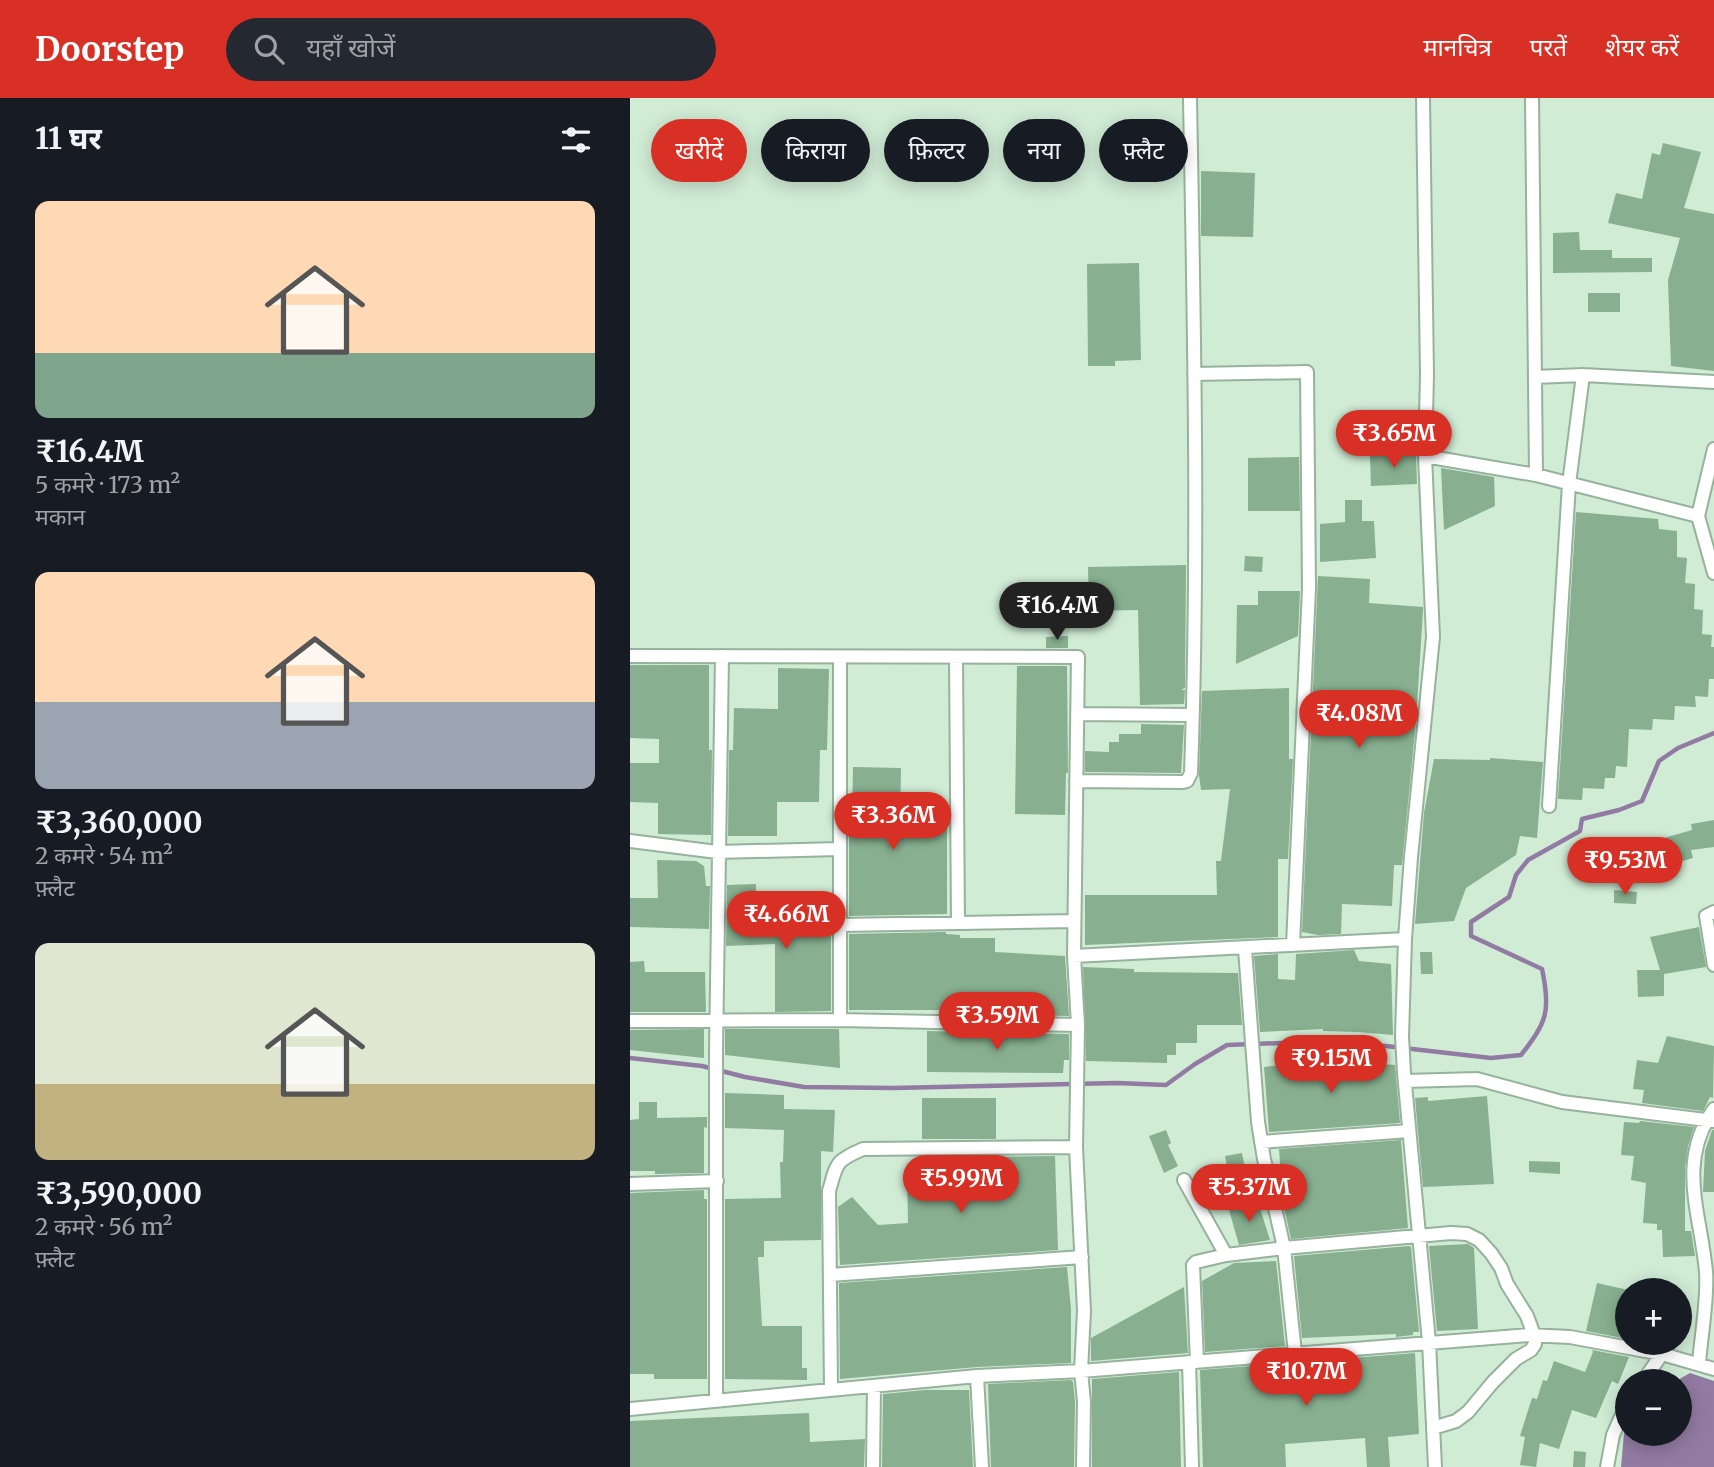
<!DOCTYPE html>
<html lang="hi">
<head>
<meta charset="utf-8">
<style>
	body { margin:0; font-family:Merriweather,"Noto Sans Devanagari",serif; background:#242831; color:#f1f3f6; height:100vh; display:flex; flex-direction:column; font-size:26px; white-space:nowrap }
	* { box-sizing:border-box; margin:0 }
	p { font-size:23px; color:#9ea1a6 }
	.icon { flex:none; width:38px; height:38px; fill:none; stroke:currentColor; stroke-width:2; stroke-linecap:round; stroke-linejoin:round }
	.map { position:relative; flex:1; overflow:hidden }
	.drawer { display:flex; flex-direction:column; background:#171b24; width:630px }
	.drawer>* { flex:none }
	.banner { position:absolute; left:21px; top:21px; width:665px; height:63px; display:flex; gap:14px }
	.buttons { position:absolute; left:985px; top:1180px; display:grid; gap:14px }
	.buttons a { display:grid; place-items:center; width:77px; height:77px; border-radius:50%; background:#171b24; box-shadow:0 4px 18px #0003; font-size:35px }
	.price { position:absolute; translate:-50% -60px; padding:0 16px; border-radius:24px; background:#d93025; color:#fff; font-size:23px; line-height:46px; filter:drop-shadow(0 2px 4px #0008) }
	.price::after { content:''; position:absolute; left:50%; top:42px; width:21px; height:16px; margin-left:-10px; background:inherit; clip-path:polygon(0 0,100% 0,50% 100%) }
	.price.selected { background:#222; color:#fff }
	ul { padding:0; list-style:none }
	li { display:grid; align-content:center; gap:14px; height:371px; padding:0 35px }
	li span { display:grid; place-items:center; height:217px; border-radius:14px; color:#555 }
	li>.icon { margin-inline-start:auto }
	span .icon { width:126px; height:126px; fill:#fffc; stroke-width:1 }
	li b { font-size:30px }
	h2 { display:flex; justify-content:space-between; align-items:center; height:84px; padding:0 35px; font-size:30px }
	.pill { padding:0 24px; border-radius:32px; background:#171b24; box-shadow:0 4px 18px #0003; font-size:24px; line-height:63px }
	.pill.selected { background:#d93025; color:#fff }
	header { display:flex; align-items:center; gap:42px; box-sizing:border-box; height:98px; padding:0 35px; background:#d93025; color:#fff }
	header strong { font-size:33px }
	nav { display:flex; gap:38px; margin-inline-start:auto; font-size:24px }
	.search { width:490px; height:63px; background:#242831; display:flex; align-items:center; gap:18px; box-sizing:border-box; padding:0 24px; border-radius:38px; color:#9ea1a6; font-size:26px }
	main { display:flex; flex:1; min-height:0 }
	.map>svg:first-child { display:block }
</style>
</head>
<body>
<header>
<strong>Doorstep</strong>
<div class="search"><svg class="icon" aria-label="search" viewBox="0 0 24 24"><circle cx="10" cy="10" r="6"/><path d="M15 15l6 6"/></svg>यहाँ खोजें</div>
<nav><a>मानचित्र</a><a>परतें</a><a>शेयर करें</a></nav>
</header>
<main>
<section class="drawer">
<h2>11 घर<svg class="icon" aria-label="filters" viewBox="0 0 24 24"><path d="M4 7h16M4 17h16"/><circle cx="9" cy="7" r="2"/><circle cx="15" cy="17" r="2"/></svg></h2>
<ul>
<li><span style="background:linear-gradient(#ffd9b3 70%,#7fa58c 0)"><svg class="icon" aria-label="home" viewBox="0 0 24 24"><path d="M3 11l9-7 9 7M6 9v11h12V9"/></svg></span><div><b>₹16.4M</b><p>5 कमरे · 173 m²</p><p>मकान</p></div></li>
<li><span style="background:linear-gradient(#ffd9b3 60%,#9aa5b1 0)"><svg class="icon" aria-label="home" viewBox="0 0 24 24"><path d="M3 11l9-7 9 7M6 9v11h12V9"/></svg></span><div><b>₹3,360,000</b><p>2 कमरे · 54 m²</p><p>फ़्लैट</p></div></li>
<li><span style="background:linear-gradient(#dfe7d0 65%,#c2b280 0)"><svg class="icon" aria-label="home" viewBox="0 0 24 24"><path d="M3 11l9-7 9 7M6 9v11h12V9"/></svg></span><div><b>₹3,590,000</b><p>2 कमरे · 56 m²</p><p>फ़्लैट</p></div></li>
</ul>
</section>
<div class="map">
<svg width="1084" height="1369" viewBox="0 0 1084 1369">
	<rect width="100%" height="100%" fill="#d0ecd5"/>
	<path fill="#927ba2" d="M1060,1275L1084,1283V1369H991L996,1313L997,1311L998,1335H1050V1283H1046Z"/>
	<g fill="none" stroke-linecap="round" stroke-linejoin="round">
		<path stroke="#927ba2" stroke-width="4.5" d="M0,960L72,968L115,979L174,989L263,990L487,985L536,987L565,966L597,947L651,945L756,948L861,960L891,957C917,924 921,913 912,871L841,838V824L879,799L886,777L898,762L950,733L952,721L989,712L1012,703L1029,663L1048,650L1084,635"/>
	</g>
	<path fill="#88b090" d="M1033,45L1071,54L1054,110L1084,116V273L1041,268L1038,182L1050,140L978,125L986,95L1012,101L1022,55L1030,57Z
		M571,73L625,75L623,139L571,138Z
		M949,134L950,152H982V160H1022V174L923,175V135Z
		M509,165L511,262L485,263V268H458L457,166Z
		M958,195H990V214H958Z
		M786,356L787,386L741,388L740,358Z
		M669,359L670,413H618V360Z
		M811,370L864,379L865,408L814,432Z
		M715,402H732V423H744L746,460L690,464V426L715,424Z
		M946,414L1028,421L1029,431L1047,433V459L1057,460L1055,485L1065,486L1064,511L1073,512L1072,536L1082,537L1081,549H1084V581H1079L1078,599L1065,598L1066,609L1045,608L1044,622L1023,621L1022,632L999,631L997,669L986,668L985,680H975L974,691L953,690L952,702L928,701Z
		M615,458L633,459L632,474L614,473Z
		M556,467L555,590L551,592H555L554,606L510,607L508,512L459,513L458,469Z
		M688,478L740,481L739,505L793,509V513L786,623L772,767H764L762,808L712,806L711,836L688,837L672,834Z
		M628,493H670L668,538L606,566L607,507H628Z
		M438,538V550H416V539Z
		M0,567H79V652H82L81,737L28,736V705L0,704V665H29V641L0,640Z
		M387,568H437L438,675H436L435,717L385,716Z
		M148,570L199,571L197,652H190L189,704H147V738H98L99,652H103L104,610L148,611Z
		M659,590V661H663L658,761H648V839L455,847V797H587L586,763H591L600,691L571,692L569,677L572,593Z
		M511,626L554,627L551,675L455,674V653L479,654V644H489V636H511Z
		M860,660L913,664L907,740L890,738L886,757L836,790L824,823L785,826L794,715L804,661L860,662Z
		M223,669L271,670L270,727L317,728V816L219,818V726H222Z
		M1084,722V749L1061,752L1063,760L1003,777L996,751L1062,732L1061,726Z
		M27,762L66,763L74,768L76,788H80L79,831L0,829V800H28Z
		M126,786L127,822H201V913L145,914V846L96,848L97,787Z
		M984,792L1007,794L1006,806L984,805Z
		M1069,829L1076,869L1034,876V898L1008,899L1007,872H1030L1020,839Z
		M316,834V836L330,837V840H365V854L435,858L439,918L381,917V912H219V836Z
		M724,852L729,863L761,866L763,937L728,934L693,933V931L630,934L624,858L648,856V881L665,882L666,856Z
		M790,854H802L803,876H791Z
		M14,863L15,874H75L76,914H0V864Z
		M453,869L504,871V874L608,875L612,927H567V945H546V957H537V965L456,963Z
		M74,931V960L0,952V932Z
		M95,931H209L210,970L95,957Z
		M297,933L439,936V962H434L433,975L297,974Z
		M1037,938L1084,948L1083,1000L1080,999L1073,1013L1012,1005L1014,992L1003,991L1007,962L1028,965Z
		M695,962L765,967L770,1025L639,1034L634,969Z
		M95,995L154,997V1011L205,1012L203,1054L191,1053V1142L134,1143V1159H128L132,1228H172V1270H177V1282L95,1281V1101L151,1100L150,1064H153L154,1032L95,1030Z
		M857,998L864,1086L793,1089L785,1000L798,999V1003Z
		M292,1000H366V1041H292Z
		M9,1004H27V1020L77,1019V1030L74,1029V1075L25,1076V1073H0V1022L9,1021Z
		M1010,1023L1064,1029L1058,1048L1055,1070V1133H1061L1065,1158L1033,1159L1032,1132H1027V1126L1013,1125L1016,1085L1001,1082L1004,1058L991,1057L994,1024L1009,1025Z
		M536,1032L541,1045L538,1047L548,1068L534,1075L519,1038Z
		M1082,1032H1084V1094H1073L1075,1053Z
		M771,1042L778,1130L661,1141L653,1105L649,1051Z
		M612,1055L615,1070L598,1073L595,1058Z
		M425,1058L428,1152L210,1167L208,1109L222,1099L248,1127L278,1125L277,1073L347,1072L346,1059Z
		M899,1063L930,1064V1076L899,1074Z
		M74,1092V1101H77V1281H24V1276H0V1095Z
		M628,1104L640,1142L609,1147L599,1112Z
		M838,1146L844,1150L848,1231L807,1233L799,1148Z
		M779,1148L781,1149L789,1234H783V1237L766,1239V1236L672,1240L664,1158Z
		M646,1163L655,1248L575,1254L572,1183L604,1165Z
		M437,1169L441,1211V1265L347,1269L210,1281L209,1185Z
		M967,1185L998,1192V1241L956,1233Z
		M554,1189L558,1255L461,1263V1240Z
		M962,1252L999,1259L988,1286L982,1283L966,1320L942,1312L929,1351L910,1345L906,1369L890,1367L895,1339L890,1338L902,1300L907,1301L913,1282L917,1283L924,1263L955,1274L963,1254Z
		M785,1255L789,1336L758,1339L760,1369H737L735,1340L655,1346L656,1369H573L570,1272Z
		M549,1274L551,1369H462V1281Z
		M441,1282L443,1284L445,1304L444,1369H361L358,1286Z
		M295,1292H339L343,1369H252L253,1296Z
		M179,1315L180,1344L235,1341L234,1369H0V1323Z
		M944,1353L956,1354L955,1369H943Z"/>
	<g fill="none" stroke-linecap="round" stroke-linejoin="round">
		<defs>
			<path id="minor" d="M902,0L906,377
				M564,276L677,274L679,490L663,847
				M905,279L953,277L1084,284
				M795,358L906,377L1068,418L1084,351
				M1068,418L1084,475
				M0,558L448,559L444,858
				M210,559V922
				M326,560L328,825
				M447,616L563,617
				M446,683L553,684L557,683L561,675C569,450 564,225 560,0
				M919,708L939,386L953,277
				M0,743L87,754L209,751
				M1084,814L1076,818L1084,867
				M210,827L444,823
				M775,841L781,759L803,539L795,358L797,277L793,0
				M0,923L210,922L448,927L446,1049L454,1213L451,1273L454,1304L453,1369
				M448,927L444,858L775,841L772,938L774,975L799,1244L805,1369
				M775,983L847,981L932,1004L1084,1023
				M631,1044L779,1033
				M554,1082L596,1157
				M0,1086L87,1083
				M200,1177L452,1159
				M665,1255L654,1150L821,1135L837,1136L849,1142L861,1155L871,1170L877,1186L897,1218L904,1237L905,1246L901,1252L886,1261L863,1284L838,1314L826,1323L803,1330
				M559,1264L562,1369
				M567,1264L563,1167L566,1164L596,1157L654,1150L634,1061L628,1024L615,851
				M1069,1266C1071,1237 1078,1202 1076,1174C1071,1116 1046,1064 1084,1011
				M347,1278L352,1369
				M1013,1283L1032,1256L1084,1271
				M201,1292L199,1093C207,1065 205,1063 233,1051L446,1049
				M86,1303V952L92,558
				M0,1311L347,1278L451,1273L898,1237L940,1239L1032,1256
				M243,1369L244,1288
				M977,1369L983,1337L998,1303"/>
		</defs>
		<use href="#minor" stroke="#97b29c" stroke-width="16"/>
		<use href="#minor" stroke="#fff" stroke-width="12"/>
	</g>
</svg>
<div class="buttons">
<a>+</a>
<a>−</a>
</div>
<b class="price" style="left:764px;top:372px">₹3.65M</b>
<b class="price selected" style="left:427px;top:544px">₹16.4M</b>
<b class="price" style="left:729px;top:652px">₹4.08M</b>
<b class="price" style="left:263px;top:754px">₹3.36M</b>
<b class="price" style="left:995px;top:799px">₹9.53M</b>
<b class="price" style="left:156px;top:853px">₹4.66M</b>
<b class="price" style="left:367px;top:954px">₹3.59M</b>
<b class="price" style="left:701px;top:997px">₹9.15M</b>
<b class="price" style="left:331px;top:1117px">₹5.99M</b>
<b class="price" style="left:619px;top:1126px">₹5.37M</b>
<b class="price" style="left:676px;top:1310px">₹10.7M</b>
<div class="banner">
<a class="pill selected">खरीदें</a>
<a class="pill">किराया</a>
<a class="pill">फ़िल्टर</a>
<a class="pill">नया</a>
<a class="pill">फ़्लैट</a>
</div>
</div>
</main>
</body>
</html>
